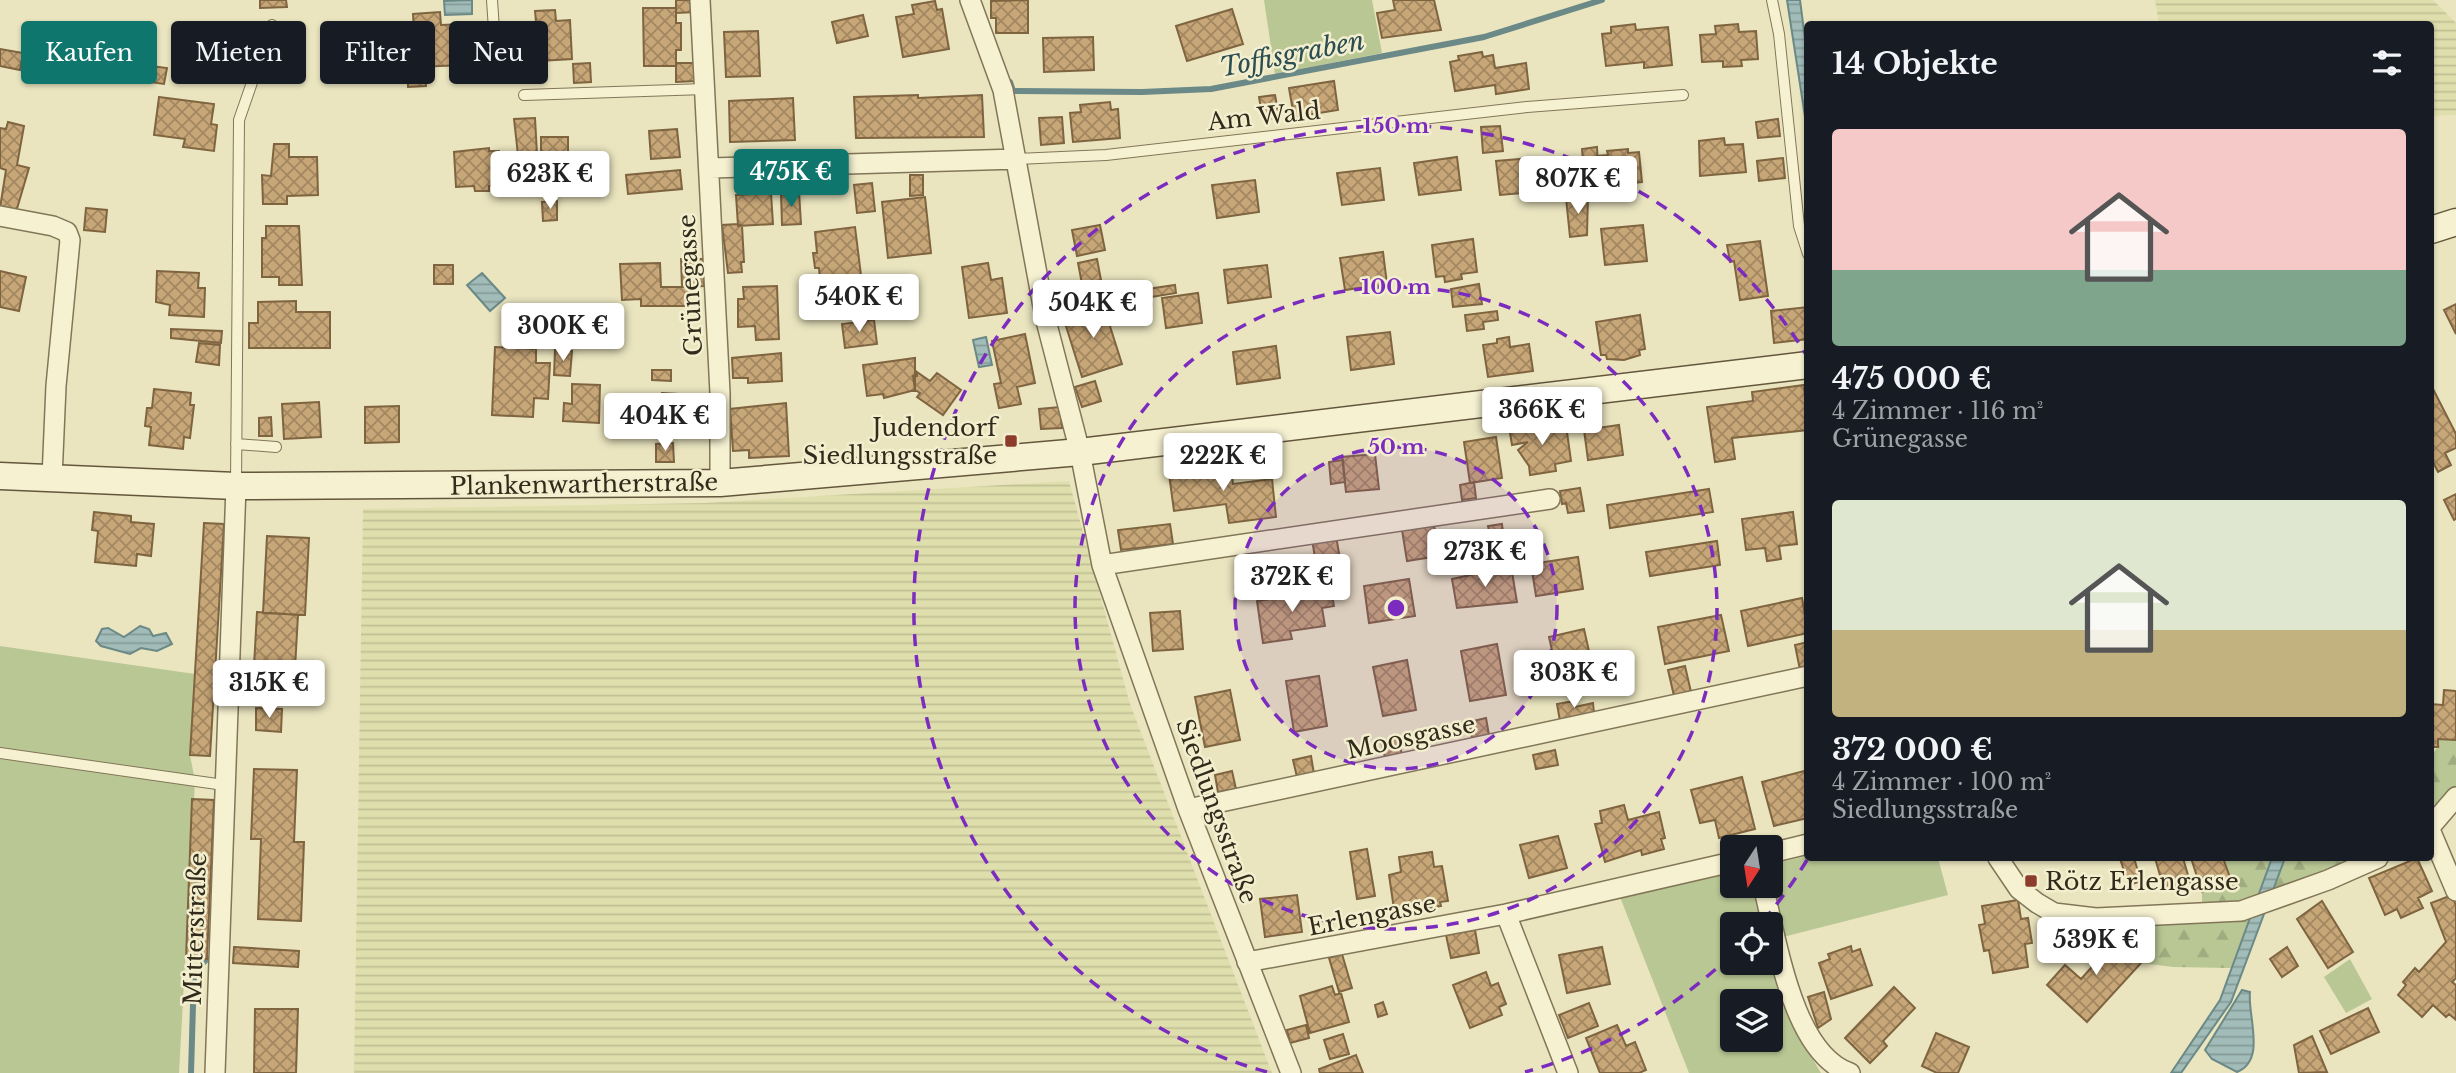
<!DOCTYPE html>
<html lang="de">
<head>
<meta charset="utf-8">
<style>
	body { margin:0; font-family:"Libre Baskerville",serif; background:#20242c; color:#f1f3f6; height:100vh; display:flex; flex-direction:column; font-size:26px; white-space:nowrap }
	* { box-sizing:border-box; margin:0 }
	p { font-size:23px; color:#9ea1a6 }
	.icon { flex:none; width:38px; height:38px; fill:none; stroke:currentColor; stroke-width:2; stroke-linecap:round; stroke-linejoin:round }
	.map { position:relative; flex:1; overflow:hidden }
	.sheet { position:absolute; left:1804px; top:21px; width:630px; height:840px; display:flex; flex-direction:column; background:#171b24; border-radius:7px; box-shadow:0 2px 5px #0004 }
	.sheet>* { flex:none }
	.hud { position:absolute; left:21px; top:21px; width:665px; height:63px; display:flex; gap:14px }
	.needle { width:46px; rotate:192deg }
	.tools { position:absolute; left:1720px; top:835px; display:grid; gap:14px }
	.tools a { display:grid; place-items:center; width:63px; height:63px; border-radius:7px; background:#171b24; box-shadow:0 2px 5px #0004; font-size:35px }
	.price { position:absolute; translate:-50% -60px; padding:0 16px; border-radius:7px; background:#fff; color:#222; font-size:23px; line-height:46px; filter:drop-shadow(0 2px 4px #0008) }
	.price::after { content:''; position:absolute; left:50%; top:42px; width:21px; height:16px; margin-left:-10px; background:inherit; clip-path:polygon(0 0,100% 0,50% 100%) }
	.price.active { background:#0f766e; color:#fff }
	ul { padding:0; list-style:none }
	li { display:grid; align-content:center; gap:14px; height:371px; padding:0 28px }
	li span { display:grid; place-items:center; height:217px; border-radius:7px; color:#555 }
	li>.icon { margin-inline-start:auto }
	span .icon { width:126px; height:126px; fill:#fffc; stroke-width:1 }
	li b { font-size:30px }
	h2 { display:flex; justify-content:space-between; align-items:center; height:84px; padding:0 28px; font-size:30px }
	.pill { padding:0 24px; border-radius:7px; background:#171b24; box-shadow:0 2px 5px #0004; font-size:24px; line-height:63px }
	.pill.active { background:#0f766e; color:#fff }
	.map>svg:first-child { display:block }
</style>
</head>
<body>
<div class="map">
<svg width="2456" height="1073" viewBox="0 0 2456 1073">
	<defs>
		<pattern id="farmland-rules" width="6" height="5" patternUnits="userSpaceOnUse" patternTransform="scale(1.75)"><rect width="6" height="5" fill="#dfdfad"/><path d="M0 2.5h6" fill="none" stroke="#c0c094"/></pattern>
		<pattern id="forest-firs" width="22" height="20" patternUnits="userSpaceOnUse" patternTransform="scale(1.75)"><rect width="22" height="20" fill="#b9c794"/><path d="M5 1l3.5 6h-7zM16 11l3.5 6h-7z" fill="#a0ab7f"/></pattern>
		<pattern id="water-rules" width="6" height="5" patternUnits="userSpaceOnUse" patternTransform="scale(1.75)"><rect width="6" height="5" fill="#a2bdb9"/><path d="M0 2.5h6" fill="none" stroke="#859a96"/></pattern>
		<pattern id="building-cross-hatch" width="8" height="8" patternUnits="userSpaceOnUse" patternTransform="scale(1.75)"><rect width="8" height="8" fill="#c7a677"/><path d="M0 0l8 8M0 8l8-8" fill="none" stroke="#a28761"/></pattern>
	</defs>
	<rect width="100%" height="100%" fill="#eae5bf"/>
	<path fill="url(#farmland-rules)" d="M2155,0H2433L2456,23V115L2431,116V24H2159Z
		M1069,481L1130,704L1272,1073H354L363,509L704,503Z"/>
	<path fill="#b9c794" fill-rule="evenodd" d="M1264,0H1372L1382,53L1275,74Z
		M0,646L195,674L190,755L195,781L179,1073H0Z
		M1808,856L1938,858L1948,895L1771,940V924H1732V962H1771V944L1796,1031L1821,1073H1689L1620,897L1732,872V886H1771V864ZM1732,1001H1771V1040H1732Z
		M2350,959L2372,999L2346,1013L2324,977Z"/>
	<path fill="url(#forest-firs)" d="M2438,739L2456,740V797L2445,811L2431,802V756L2438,747Z
		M2223,858H2272L2231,968L2173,967L2141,963L2121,944L2136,916L2202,913V892L2232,883Z
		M2285,858H2343L2345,873L2270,899Z"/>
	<path fill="url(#water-rules)" stroke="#6a8987" stroke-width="2" d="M472,0V14L445,15L444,1Z
		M1787,0H1800L1808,62V136Z
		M482,273L505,298L490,311L467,285Z
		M986,337L992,365L979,367L973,340Z
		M140,626L149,629L153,636L166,633L172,644L157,651L141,648L130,654L101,646L96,641L102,629L108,628L124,637Z
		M2272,858H2285L2231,1002L2181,1073H2171L2220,1000Z
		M2242,990L2250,992C2247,1015 2267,1060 2237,1072L2212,1059L2205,1050Z"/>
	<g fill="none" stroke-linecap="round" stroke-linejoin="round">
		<path stroke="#6a8987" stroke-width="6" d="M1010,82L1013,91L1142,92L1211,89L1484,37L1602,0
			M191,1073L194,971L207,959"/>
	</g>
	<path fill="url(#building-cross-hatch)" stroke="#7f6440" stroke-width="2" d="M260,0H286L287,7L260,8Z
		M676,0H695L696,12L676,13Z
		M1028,0V33H996V18H991V1Z
		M1393,0H1434L1441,30L1382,38L1377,13L1395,10Z
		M935,1L937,10L942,9L949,49L903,57L896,17L914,14L912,5Z
		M643,8H676V23H681V50H676V66H644Z
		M1232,9L1243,44L1187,61L1176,26Z
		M555,10L556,21L570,20L572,59L523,62L520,23L536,22L535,11Z
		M440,12L441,25L463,24L465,65L416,67L413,14Z
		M863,15L868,36L837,43L832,22Z
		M1635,24L1636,30L1668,27L1672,65L1644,68V62L1606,66L1602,34L1611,33V27Z
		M1738,24L1739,32L1756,31L1758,59L1741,60L1742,66L1723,67V61L1702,62L1700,35L1716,34L1715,26Z
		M758,31L760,76L726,77L724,32Z
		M1093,37L1094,70L1044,72L1043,38Z
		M201,39L226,42L224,63L199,60Z
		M0,49L23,53L20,70L0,66Z
		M1482,52L1483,57L1493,55L1495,68L1526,63L1529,89L1496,94L1495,85L1455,91L1450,62L1459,60L1458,56Z
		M503,56L504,81L484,82L483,57Z
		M590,63L591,82L574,83L573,64Z
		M676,63H696V81L676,82Z
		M151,66L167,68L164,84L149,82Z
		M425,71L426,86L408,87V72Z
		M1334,81L1338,110L1294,117L1289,88Z
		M918,95V98L982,95L984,137L856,138L854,97Z
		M1275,95L1279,117L1263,120L1259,97Z
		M159,97L214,104L211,124L217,125L214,151L183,147L185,139L154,135Z
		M793,98L795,140L730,142L729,101Z
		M1110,102L1111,110L1118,109L1120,138L1073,142L1070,113L1081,112L1080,105Z
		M1062,117L1064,143L1041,145L1039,118Z
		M535,118L537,154L518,155L514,119Z
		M1778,119L1780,136L1758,138L1756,122Z
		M8,122L24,126L17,165L29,168L16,212L0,208L6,170L0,168V128L6,129Z
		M1500,126L1503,151L1483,153L1481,127Z
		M677,129L680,157L651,159L649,131Z
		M541,137H568V158H541Z
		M1724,138L1725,145L1743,144L1746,172L1700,176L1699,141Z
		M274,144H289V157H317L318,195L287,196V204H263L262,175L271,176Z
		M1597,147L1599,184L1585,186L1582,149Z
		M489,148V151H499L500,185L489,186V191H475L474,186L456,187L454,152Z
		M1628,149V153L1639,152L1642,182L1600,186L1597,156L1608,155L1607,151Z
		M1457,157L1461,190L1419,195L1414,163Z
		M1531,158L1535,192L1500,195L1496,161Z
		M1783,158L1785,178L1759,181L1757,161Z
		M1380,168L1384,200L1342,205L1337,173Z
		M680,170L682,189L628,194L626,175Z
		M910,175H923V195L910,196Z
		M1255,180L1259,212L1217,218L1212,185Z
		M872,183L875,211L857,213L854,185Z
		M799,192L801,224L782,225L781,193Z
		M771,193L773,224L738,226L736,195Z
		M1588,196L1587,235L1570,237L1566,198Z
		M925,197L931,253L888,258L882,202Z
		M557,201V220L543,221L542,202Z
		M86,208L107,210L105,232L84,230Z
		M738,224L742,226L744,262H741L742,272L728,273L722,225Z
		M1100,225L1105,250L1077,256L1072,230Z
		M1643,225L1647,261L1605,265L1601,229Z
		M266,226H299L302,285H279V277H262V238H266Z
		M855,227L861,275L820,279L819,268H815L813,253H817L815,232Z
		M1473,239L1477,272L1461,274L1462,279L1445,282L1444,276L1436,277L1432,245Z
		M1760,241L1768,296L1740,300L1734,261L1730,262L1727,245Z
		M1383,252L1387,284L1345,290L1340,258Z
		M681,259H703L704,286L682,287Z
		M1097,259L1101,280L1082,284L1078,263Z
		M660,263L661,287H688L687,306H641V299L622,300L620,264Z
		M988,263L991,280L1002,278L1007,313L969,318L962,267Z
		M434,265H453V284H434Z
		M1267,265L1271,297L1228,303L1224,270Z
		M0,271L26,277L19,311L0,307Z
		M157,271L199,273L198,288H205L204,317L169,315L170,305L156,302Z
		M1479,284L1482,304L1453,307L1451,289Z
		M1175,285L1176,293L1151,297L1152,306L1142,307L1140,290Z
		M777,286L779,339L756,340L755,326L738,327V299H744L743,287Z
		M1198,293L1202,323L1166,328L1162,298Z
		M296,301V312H330V348H249V323H258V302Z
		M1102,301L1122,364L1082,377L1065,323L1080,319L1077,309Z
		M2456,304V334L2444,310Z
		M1808,307V339L1774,343L1771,311Z
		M1497,311L1498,320L1483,322L1484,329L1467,331L1465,315Z
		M1640,315L1645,349L1639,350L1640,355L1624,360L1607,359L1606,355H1601L1596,322Z
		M874,320L877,344L845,348L842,324Z
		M171,329L222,331L221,343L171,338Z
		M1390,332L1394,364L1351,370L1347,337Z
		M1025,334L1035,383L1017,387L1021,404L999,408L994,384L1001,383L992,341Z
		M1509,337L1510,347L1529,344L1533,371L1488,377L1483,345L1497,343V339Z
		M199,343L220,345L219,365L196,362Z
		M1276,346L1280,378L1237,384L1233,352Z
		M495,347L536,349V363H550L548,399L534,398L533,417L492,415Z
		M555,350L572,351L570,376L554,375Z
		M781,353L782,381L748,383V378H733L732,358Z
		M915,358V390L884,398L883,394L867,396L863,365Z
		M652,370H671V381L652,380Z
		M917,372L930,381L937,373L961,390L943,415L917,397L920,393L915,390L913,376H917Z
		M1095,381L1101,401L1082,407L1075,387Z
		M572,384L600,385L599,423L563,421L564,403L572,404Z
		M1804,385L1808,430L1732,438L1735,459L1715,462L1707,407L1753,401L1752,392Z
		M2431,385L2456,434V448L2445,453L2451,465L2438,472L2431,458Z
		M154,389L191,393L190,405H194L190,438L184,437L183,449L149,445L151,427L145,426L147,408H152Z
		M662,393L696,395L695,429L661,427Z
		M319,402L321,437L284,439L282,404Z
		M786,403L789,456L749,458V450L733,451L730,409Z
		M399,406V442L365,443V407Z
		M1060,407L1062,428L1041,429L1039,409Z
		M271,417L272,436H259V418Z
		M608,419H618V437H608Z
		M1538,422L1554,427L1566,425L1571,461L1555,464L1556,471L1530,475L1529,466L1518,450L1528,442L1512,445L1509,427L1527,424L1528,431L1536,430Z
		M1619,425L1623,455L1588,460L1584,430Z
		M1496,437L1502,478L1470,483L1464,442Z
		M673,443L674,462H656V444Z
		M1375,454L1379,489L1346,492L1342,457Z
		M1343,460L1345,482L1331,484L1329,462Z
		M1208,461L1209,470L1231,467L1233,484L1272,479L1276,517L1229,523L1226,504L1174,511L1169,474L1194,471L1193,463Z
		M1474,482L1476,498L1462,500L1460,485Z
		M1580,488L1584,511L1568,513L1566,503L1562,504L1560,491Z
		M1709,489L1713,512L1610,528L1607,505Z
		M2456,494V519L2454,520L2444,500Z
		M94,512L131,516V522L154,524L151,556L137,554L136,566L95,562L98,531L92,530Z
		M1793,512L1797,544L1779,546L1781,559L1767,561L1765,548L1746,550L1742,519Z
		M204,523L224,524L210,756L190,755Z
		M1170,524L1173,544L1121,550L1118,530Z
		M1502,524L1503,533L1490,535L1488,526Z
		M1434,525L1439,556L1407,561L1402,530Z
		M267,536L309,538L305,615L263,613Z
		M1336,536L1340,559L1316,563L1312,540Z
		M1717,541L1720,565L1650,576L1646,552Z
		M1578,557L1583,589L1536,596L1531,564Z
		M1511,566L1517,602L1457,608L1452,579Z
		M1409,579L1415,616L1369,623L1364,586Z
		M1331,590L1334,606L1322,608L1325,626L1290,631L1292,639L1263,643L1257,601Z
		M1802,598L1808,633L1748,646L1741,611Z
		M1180,611L1183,649L1153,651L1150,613Z
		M257,612L298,615L294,686L253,684Z
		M1721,615L1729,651L1665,664L1658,627Z
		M1584,629L1595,678L1560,686L1549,637Z
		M1808,642V668L1800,670L1795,645Z
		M1497,644L1506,695L1470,701L1461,651Z
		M1407,660L1416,710L1383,716L1373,667Z
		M1685,666L1691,692L1674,696L1668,670Z
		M1319,676L1327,726L1294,732L1286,681Z
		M1230,690L1240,740L1205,747L1195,697Z
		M2444,690L2456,691V740L2438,739V747H2431V704L2443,705Z
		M1574,701L1575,707L1593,703L1594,713L1560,721L1557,704Z
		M256,708L282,709L281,732L256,730Z
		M1486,718L1489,735L1472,738L1469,722Z
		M1398,738L1402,755L1385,758L1381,741Z
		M1555,750L1558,765L1536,769L1533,755Z
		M1311,756L1314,774L1297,777L1293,760Z
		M254,769L297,770L294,842H304L301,921L258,919L261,839H251Z
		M1808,770V818L1774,826L1762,782Z
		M1232,771L1236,789L1218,792L1215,775Z
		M1742,777L1755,829L1719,838L1715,820L1700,823L1691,790Z
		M192,799L214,800L207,959L186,958Z
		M1624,805L1628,820L1659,812L1665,838L1661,839L1664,849L1642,855L1641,850L1605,862L1595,824L1602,823L1600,811Z
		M1558,836L1567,868L1529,878L1520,845Z
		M1367,849L1375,896L1357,899L1350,852Z
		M1432,852L1434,867L1442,866L1448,901L1440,902L1441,906L1407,912V907L1394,909L1389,875L1401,872L1399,857Z
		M2134,858L2141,881L2129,885L2120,859Z
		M2155,858H2183L2190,882L2164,889Z
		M2191,858H2223L2232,883L2202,892Z
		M2417,858L2432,891L2418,898L2423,908L2401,918L2397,909L2385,915L2369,878Z
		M1297,895L1302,932L1265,937L1260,899Z
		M2452,895L2456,906V978L2452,982L2456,985V1020L2449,1014L2446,1017L2433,1005L2422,1017L2398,995L2406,985L2403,982L2415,968L2419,972L2446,942L2431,903Z
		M2018,900L2021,919L2028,918L2032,943L2025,944L2028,967L1993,973L1989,950L1984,951L1979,925L1985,924L1982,906Z
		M2322,901L2353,952L2328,968L2297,919Z
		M2104,928L2141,963L2087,1022L2047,985L2065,965L2081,979L2100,958L2087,946Z
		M1475,930L1479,953L1451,958L1446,935Z
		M1851,946L1852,952L1860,949L1872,985L1831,999L1819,963L1830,959L1828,954Z
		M234,947L299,951L298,967L233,963Z
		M1602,947L1610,984L1567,993L1559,955Z
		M2287,947L2298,966L2282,977L2270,959Z
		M1342,954L1352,988L1339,992L1329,958Z
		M1486,972L1491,986L1498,983L1506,1004L1499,1007L1502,1015L1470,1028L1453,985Z
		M1332,986L1335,995L1341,993L1349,1022L1310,1033L1300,996Z
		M1894,987L1915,1008L1883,1041L1887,1046L1870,1063L1845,1038Z
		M1824,992L1831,1019L1818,1028L1808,997Z
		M1383,1002L1387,1014L1378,1017L1375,1005Z
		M1589,1003L1598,1026L1568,1038L1559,1015Z
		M2368,1008L2379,1032L2331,1054L2320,1031Z
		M255,1009H298L296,1073H254Z
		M1306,1025L1309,1038L1290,1043L1287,1030Z
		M1617,1025L1626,1046L1635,1042L1646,1070L1639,1073H1600L1586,1038Z
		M1936,1033L1969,1047L1958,1073H1937L1922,1066Z
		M1343,1034L1349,1054L1330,1059L1324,1040Z
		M2312,1036L2327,1072L2299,1073L2294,1045Z
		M1356,1055L1363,1073H1320L1319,1069Z"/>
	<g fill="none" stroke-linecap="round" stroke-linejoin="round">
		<defs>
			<path id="service" d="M492,0L495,44
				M1772,0L1779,34L1799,226L1808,254
				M524,95L705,89
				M1017,159L1106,155L1527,107L1683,95
				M236,444L276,447
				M236,484L239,120L272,25
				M0,753L224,785"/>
			<path id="minor" d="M700,0L720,393V483
				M970,0L1003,90L1045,317L1080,452L1102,565L1188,809L1291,1073
				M710,168L1017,159
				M0,216L53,226L67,232L70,240L56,386L52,478
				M1102,565L1550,499
				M1188,809L1808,676
				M2431,826L2456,797
				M2431,832L2456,891
				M1771,853L1808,844
				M1998,858L2019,889L2037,903L2054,913L2096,918L2241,911L2328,880L2378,858
				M1763,886C1777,939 1792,1053 1850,1073
				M1506,914L1568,1073
				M1247,962L1506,914L1732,862
				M215,1073L236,486"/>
			<path id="secondary" d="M2431,230L2456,222
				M0,476L236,486L720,483L1080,452L1808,365"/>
		</defs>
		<use href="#service" stroke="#827659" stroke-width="12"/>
		<use href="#minor" stroke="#827659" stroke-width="22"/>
		<use href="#secondary" stroke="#63563c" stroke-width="29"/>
		<use href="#service" stroke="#f6f1d1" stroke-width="10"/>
		<use href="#minor" stroke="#f6f1d1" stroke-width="19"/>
		<use href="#secondary" stroke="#f6f1d1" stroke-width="26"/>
	</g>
	<circle cx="1396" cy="608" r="161" fill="#7b2cbf" fill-opacity=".12"/>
	<g fill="none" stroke="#7b2cbf" stroke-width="3.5" stroke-dasharray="12 9">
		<circle cx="1396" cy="608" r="161"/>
		<circle cx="1396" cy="608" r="321"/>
		<path d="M1807 860A482 482 0 0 1 1763 921M1731 955A482 482 0 0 1 1525 1072M1267 1072A482 482 0 1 1 1807 356"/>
	</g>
	<g fill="#8d3c2c" stroke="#f2eece" stroke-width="2.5">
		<rect x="1004" y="434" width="14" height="14" rx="3.5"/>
		<rect x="2024" y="874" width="14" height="14" rx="3.5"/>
	</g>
	<g text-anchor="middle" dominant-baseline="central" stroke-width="5" stroke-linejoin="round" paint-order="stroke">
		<g font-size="24" fill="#322b1c" stroke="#f2eece">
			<text transform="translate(1264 116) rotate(-6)">Am Wald</text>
			<text transform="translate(690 285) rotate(-93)">Grünegasse</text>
			<text transform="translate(584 484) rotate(-1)">Plankenwartherstraße</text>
			<text transform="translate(1411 737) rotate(-12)">Moosgasse</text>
			<text transform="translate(1217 811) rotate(70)">Siedlungsstraße</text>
			<text transform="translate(1372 915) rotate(-11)">Erlengasse</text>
			<text transform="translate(195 929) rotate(-88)">Mitterstraße</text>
		</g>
		<g font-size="24" fill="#322b1c" stroke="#f2eece" text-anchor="end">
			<text x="997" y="427">Judendorf<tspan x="997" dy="28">Siedlungsstraße</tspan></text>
			<text x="2045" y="881" text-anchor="start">Rötz Erlengasse</text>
		</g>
		<g font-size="26" font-style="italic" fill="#2c4d51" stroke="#f2eece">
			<text transform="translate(1292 54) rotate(-11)">Toffisgraben</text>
		</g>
	</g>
	<circle cx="1396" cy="608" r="10" fill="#7b2cbf" stroke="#f2eece" stroke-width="3.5"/>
	<g font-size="21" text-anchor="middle" font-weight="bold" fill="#7b2cbf" stroke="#f2eece" stroke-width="5" stroke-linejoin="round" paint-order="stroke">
		<text x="1396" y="133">150 m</text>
		<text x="1396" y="294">100 m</text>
		<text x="1396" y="454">50 m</text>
	</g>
</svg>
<div class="tools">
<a><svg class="needle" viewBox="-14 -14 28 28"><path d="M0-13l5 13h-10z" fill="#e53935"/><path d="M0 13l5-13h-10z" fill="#9ea1a6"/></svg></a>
<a><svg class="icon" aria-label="locate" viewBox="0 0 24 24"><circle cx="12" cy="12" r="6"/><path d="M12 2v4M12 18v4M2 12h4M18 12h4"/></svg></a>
<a><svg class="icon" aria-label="layers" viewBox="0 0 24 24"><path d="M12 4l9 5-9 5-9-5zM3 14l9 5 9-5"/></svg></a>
</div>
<b class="price active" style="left:791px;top:209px">475K €</b>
<b class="price" style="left:550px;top:211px">623K €</b>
<b class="price" style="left:1578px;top:216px">807K €</b>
<b class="price" style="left:859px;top:334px">540K €</b>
<b class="price" style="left:1093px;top:340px">504K €</b>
<b class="price" style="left:563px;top:363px">300K €</b>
<b class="price" style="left:1542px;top:447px">366K €</b>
<b class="price" style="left:665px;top:453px">404K €</b>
<b class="price" style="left:1223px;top:493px">222K €</b>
<b class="price" style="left:1485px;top:589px">273K €</b>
<b class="price" style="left:1292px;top:614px">372K €</b>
<b class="price" style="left:1574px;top:710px">303K €</b>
<b class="price" style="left:269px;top:720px">315K €</b>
<b class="price" style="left:2096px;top:977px">539K €</b>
<div class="hud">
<a class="pill active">Kaufen</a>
<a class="pill">Mieten</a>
<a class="pill">Filter</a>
<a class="pill">Neu</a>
</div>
<section class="sheet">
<h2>14 Objekte<svg class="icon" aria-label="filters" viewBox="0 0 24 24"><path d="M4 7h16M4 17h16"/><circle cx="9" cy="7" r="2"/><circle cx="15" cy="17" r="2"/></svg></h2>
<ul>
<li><span style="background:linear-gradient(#f6c9c9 65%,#7fa58c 0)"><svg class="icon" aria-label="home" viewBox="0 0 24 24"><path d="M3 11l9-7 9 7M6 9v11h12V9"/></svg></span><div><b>475 000 €</b><p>4 Zimmer · 116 m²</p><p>Grünegasse</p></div></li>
<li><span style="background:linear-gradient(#dfe7d0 60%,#c2b280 0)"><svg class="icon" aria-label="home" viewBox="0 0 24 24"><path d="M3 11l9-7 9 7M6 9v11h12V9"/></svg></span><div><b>372 000 €</b><p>4 Zimmer · 100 m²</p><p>Siedlungsstraße</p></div></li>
</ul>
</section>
</div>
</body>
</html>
